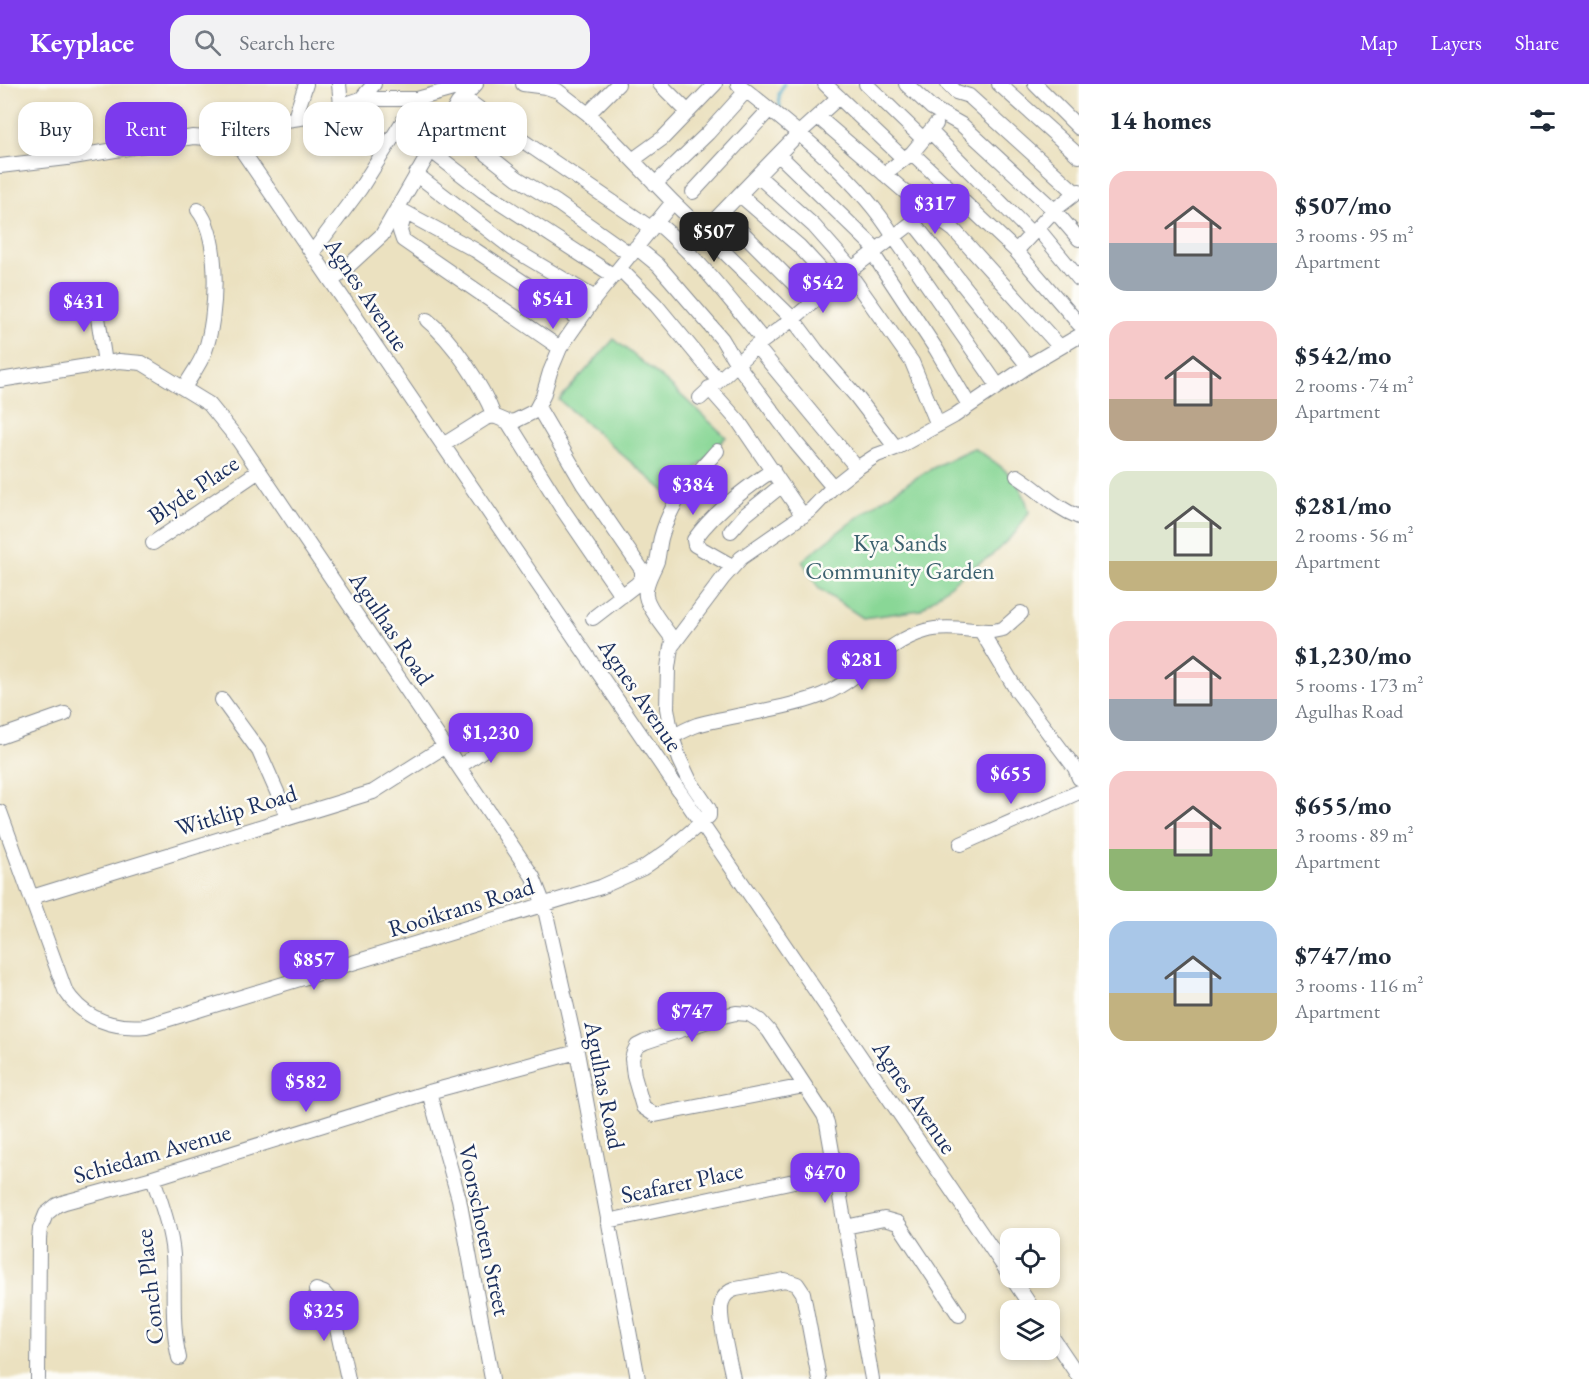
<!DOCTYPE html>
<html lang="en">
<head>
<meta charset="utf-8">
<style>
	body { margin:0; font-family:"EB Garamond",serif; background:#f2f2f3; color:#1f2937; height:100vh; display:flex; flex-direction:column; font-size:22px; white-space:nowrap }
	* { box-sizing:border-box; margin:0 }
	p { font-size:20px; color:#747a83 }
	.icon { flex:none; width:33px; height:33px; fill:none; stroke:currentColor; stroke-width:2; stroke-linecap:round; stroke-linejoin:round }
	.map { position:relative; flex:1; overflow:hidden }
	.details { display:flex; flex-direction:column; background:#fff; width:510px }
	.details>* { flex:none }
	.banner { position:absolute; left:18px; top:18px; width:570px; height:54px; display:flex; gap:12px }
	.fabs { position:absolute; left:1000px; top:1144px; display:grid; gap:12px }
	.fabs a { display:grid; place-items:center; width:60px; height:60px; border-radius:12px; background:#fff; box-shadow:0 3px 9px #0003; font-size:30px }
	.price { position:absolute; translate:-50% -51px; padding:0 14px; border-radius:12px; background:#7c3aed; color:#fff; font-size:20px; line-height:39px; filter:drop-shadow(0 2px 3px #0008) }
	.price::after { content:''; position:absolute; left:50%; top:36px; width:18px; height:14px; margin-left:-9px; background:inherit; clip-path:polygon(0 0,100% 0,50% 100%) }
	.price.current { background:#222; color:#fff }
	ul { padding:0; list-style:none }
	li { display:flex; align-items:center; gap:18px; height:150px; padding:0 30px }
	li span { display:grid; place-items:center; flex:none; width:168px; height:120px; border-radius:18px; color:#555 }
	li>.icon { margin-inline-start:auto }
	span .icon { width:72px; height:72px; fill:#fffc; stroke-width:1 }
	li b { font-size:26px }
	h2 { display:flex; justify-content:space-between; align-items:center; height:72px; padding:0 30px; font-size:26px }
	.tag { padding:0 21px; border-radius:18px; background:#fff; box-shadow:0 3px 9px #0003; font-size:21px; line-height:54px }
	.tag.current { background:#7c3aed; color:#fff }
	header { display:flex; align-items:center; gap:36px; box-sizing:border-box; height:84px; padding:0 30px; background:#7c3aed; color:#fff }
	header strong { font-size:28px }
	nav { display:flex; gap:33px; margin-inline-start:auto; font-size:21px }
	.search { width:420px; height:54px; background:#f2f2f3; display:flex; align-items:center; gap:15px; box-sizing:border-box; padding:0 21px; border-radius:18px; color:#747a83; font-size:22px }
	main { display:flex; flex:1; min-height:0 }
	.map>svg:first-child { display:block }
</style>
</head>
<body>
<header>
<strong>Keyplace</strong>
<div class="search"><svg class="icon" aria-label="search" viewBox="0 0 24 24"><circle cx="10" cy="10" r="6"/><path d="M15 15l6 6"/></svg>Search here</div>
<nav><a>Map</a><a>Layers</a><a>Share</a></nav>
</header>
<main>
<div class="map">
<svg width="1079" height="1295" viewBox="0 0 1079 1295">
	<rect width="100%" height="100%" fill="#fdfcf7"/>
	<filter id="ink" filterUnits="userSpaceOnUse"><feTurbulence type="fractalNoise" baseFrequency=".0167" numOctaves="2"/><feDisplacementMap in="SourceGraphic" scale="12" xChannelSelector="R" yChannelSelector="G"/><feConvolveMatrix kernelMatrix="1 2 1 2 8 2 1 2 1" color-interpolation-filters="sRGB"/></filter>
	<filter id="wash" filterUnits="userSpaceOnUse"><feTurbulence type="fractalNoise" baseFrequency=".008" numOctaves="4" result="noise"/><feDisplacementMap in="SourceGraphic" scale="24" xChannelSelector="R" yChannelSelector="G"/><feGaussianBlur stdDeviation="1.35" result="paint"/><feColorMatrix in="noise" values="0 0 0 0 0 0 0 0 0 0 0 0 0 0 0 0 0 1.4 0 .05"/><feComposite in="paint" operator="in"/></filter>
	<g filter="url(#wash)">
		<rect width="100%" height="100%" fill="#ebe1c0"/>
		<path fill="#89d796" stroke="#52837a" stroke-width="1.5" d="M614,255L668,299L726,353L670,412L559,316Z
			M974,364C1000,381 1022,394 1029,428L1016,448L991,472L967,487L920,526L863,534L819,505L802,477C853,435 912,390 974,364Z"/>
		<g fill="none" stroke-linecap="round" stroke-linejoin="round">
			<path stroke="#48a8c7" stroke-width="3" d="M780,24L779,10L784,0"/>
		</g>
	</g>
	<g filter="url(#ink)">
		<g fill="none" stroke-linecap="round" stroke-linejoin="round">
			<defs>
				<path id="minor" d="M339,0L341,21
					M523,0L546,3L558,7L588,30L673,118L793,235L816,266L856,312L896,364
					M660,0L688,28
					M738,0C791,42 859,95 894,153L998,302
					M825,0L904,75
					M866,0L923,55
					M906,0L932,24L962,41L1054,126L1079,155
					M948,0L956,8L969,12L1076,109
					M999,0L1079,72
					M1035,0L1079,44
					M463,13L523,57L651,144
					M361,15L374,0
					M588,30L618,0
					M818,33L925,125L954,146L1060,263
					M295,34L306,0
					M448,39L517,94L556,118L631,171
					M931,48L1032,150
					M230,58L237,49L251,41L307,33L361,15H417L471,0
					M430,66L483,107L614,192
					M912,69L1016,167L1079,240
					M779,71L877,166
					M634,75L663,54L715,0
					M0,82L67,74L193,53L220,55L230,58L241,65L1011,1193
					M416,90L513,165L595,214
					M884,90L912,69L936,40
					M758,92L814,142L852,185
					M655,100L708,49L746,7
					M693,108L769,26
					M740,111L799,162L835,201
					M399,125L475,166L580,236
					M405,129L400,147L403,156L560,264
					M723,129L812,218
					M656,138C695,170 731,217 763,256
					M913,138L1028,282
					M1038,145L1079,195
					M703,148L798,50L839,13
					M636,163L658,181L722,255L737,280L796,359L833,403
					M1016,167L1054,126L1079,107
					M312,169L360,105L417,15
					M873,170L936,265L969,321
					M620,185L656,221L718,296
					M849,189L912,278L938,341
					M332,197L382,151L458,19L476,0
					M95,214L105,279
					M427,236C453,257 482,301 494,332
					M756,262L857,384
					M0,296L119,277L142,279L209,320L239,357L533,793L544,821L577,968L638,1295
					M184,304C191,292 200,280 205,267C217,234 221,154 198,126
					M709,304L739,338L803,432
					M700,314L756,262L793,235L852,185L913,138L925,125
					M538,323L583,400L642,486V494L637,500L593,534
					M508,338L563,426L622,512
					M443,361L486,334L494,332L508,338L515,337L535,327L543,312L550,288L560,264L595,214L673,118
					M1017,392C1041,407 1052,422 1079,433
					M731,447L745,431L782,401
					M153,459L259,387
					M732,482L695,461L694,456C714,428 744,405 773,386
					M981,547L1017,607L1075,684L1079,694
					M675,558C667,547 648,524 646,512C644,500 653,488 657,477C659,470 659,462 661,454C671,416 692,395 717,367
					M222,616L259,667L288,733
					M0,653L65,630
					M672,653C680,649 688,644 697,641C736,630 778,627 817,613C860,598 882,559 925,547C946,541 971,547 993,547L1003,545L1021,529
					M459,683L508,649L518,651
					M0,728L65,906C84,936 114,945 146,942L601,803L643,784L669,766L709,732V725L690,697L680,676L672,653L667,624L668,584L671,563L723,494L741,474L812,425L833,403L857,384L877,371L896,364L954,332L1028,282L1079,252
					M961,760L1079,708
					M32,813L373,708L445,662
					M804,1002L655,1031L643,1023L634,992L632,975L634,968L637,962L645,958L723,932L736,929L749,930L760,937L769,947L824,1031L827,1039L872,1295
					M429,1008L459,1115L492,1295
					M153,1094C161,1119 171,1145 173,1171C175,1206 171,1240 179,1274
					M608,1137L836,1088
					M845,1143L884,1135L898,1139L959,1231
					M1012,1194L1034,1227
					M316,1206L324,1209L331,1217L348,1295
					M1050,1250L1079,1293
					M38,1295L39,1155L40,1145L46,1130L57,1121L65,1118L153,1094L429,1008L577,968
					M733,1295C730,1278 717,1232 722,1218C724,1211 729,1207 736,1205L785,1196L797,1200L803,1209L819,1295"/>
			</defs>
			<use href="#minor" stroke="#83888f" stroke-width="16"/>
			<use href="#minor" stroke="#fff" stroke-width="14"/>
		</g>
	</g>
	<g text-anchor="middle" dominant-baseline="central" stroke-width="5" stroke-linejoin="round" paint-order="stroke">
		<g font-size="24" fill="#1b2f5e" stroke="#fdfcf7">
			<text transform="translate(367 210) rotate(56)">Agnes Avenue</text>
			<text transform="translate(193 405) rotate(-34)">Blyde Place</text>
			<text transform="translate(392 544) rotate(56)">Agulhas Road</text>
			<text transform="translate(641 611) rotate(56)">Agnes Avenue</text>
			<text transform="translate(236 726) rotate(-17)">Witklip Road</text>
			<text transform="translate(461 823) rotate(-17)">Rooikrans Road</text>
			<text transform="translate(605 1001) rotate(79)">Agulhas Road</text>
			<text transform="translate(915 1013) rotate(56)">Agnes Avenue</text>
			<text transform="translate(152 1069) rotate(-16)">Schiedam Avenue</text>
			<text transform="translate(682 1098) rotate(-12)">Seafarer Place</text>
			<text transform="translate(485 1146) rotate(78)">Voorschoten Street</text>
			<text transform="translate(149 1203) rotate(-96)">Conch Place</text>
		</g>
		<g font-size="24" fill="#3c616f" stroke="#fdfcf7">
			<text x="900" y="458">Kya Sands<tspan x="900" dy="28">Community Garden</tspan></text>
		</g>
	</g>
</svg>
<div class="fabs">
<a><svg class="icon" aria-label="locate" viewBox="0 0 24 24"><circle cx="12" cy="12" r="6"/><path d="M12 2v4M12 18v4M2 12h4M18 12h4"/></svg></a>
<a><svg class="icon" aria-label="layers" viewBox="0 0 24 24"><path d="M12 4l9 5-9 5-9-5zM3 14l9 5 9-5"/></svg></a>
</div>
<b class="price" style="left:935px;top:151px">$317</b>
<b class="price current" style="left:714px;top:179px">$507</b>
<b class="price" style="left:823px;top:230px">$542</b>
<b class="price" style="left:553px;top:246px">$541</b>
<b class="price" style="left:84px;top:249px">$431</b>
<b class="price" style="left:693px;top:432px">$384</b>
<b class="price" style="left:862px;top:607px">$281</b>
<b class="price" style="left:491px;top:680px">$1,230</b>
<b class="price" style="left:1011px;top:721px">$655</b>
<b class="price" style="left:314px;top:907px">$857</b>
<b class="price" style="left:692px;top:959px">$747</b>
<b class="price" style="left:306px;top:1029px">$582</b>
<b class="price" style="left:825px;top:1120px">$470</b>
<b class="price" style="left:324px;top:1258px">$325</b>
<div class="banner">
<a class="tag">Buy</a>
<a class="tag current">Rent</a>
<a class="tag">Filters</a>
<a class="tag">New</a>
<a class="tag">Apartment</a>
</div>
</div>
<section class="details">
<h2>14 homes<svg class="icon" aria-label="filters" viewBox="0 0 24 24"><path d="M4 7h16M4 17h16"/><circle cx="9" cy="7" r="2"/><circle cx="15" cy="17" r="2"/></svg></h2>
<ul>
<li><span style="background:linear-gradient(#f6c9c9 60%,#9aa5b1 0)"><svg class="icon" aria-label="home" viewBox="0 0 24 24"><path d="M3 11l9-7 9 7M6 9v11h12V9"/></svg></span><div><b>$507/mo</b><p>3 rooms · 95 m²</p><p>Apartment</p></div></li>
<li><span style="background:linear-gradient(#f6c9c9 65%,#b9a48a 0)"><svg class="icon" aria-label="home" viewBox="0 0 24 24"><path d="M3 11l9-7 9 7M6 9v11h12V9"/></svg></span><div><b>$542/mo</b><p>2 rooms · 74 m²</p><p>Apartment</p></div></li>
<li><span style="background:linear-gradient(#dfe7d0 75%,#c2b280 0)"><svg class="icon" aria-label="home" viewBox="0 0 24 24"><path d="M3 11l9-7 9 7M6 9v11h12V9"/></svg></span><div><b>$281/mo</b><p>2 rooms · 56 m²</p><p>Apartment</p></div></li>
<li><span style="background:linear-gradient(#f6c9c9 65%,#9aa5b1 0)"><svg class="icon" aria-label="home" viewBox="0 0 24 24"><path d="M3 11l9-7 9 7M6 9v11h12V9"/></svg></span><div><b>$1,230/mo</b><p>5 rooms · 173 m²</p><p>Agulhas Road</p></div></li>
<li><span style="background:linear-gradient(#f6c9c9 65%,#8fb573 0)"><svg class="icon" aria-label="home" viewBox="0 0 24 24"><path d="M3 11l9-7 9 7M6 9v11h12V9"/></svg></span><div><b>$655/mo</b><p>3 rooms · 89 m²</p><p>Apartment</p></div></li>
<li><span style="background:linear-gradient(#a9c7e8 60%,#c2b280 0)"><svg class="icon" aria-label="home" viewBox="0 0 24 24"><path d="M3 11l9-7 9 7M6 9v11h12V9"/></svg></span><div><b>$747/mo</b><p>3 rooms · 116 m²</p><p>Apartment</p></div></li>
</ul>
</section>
</main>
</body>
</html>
